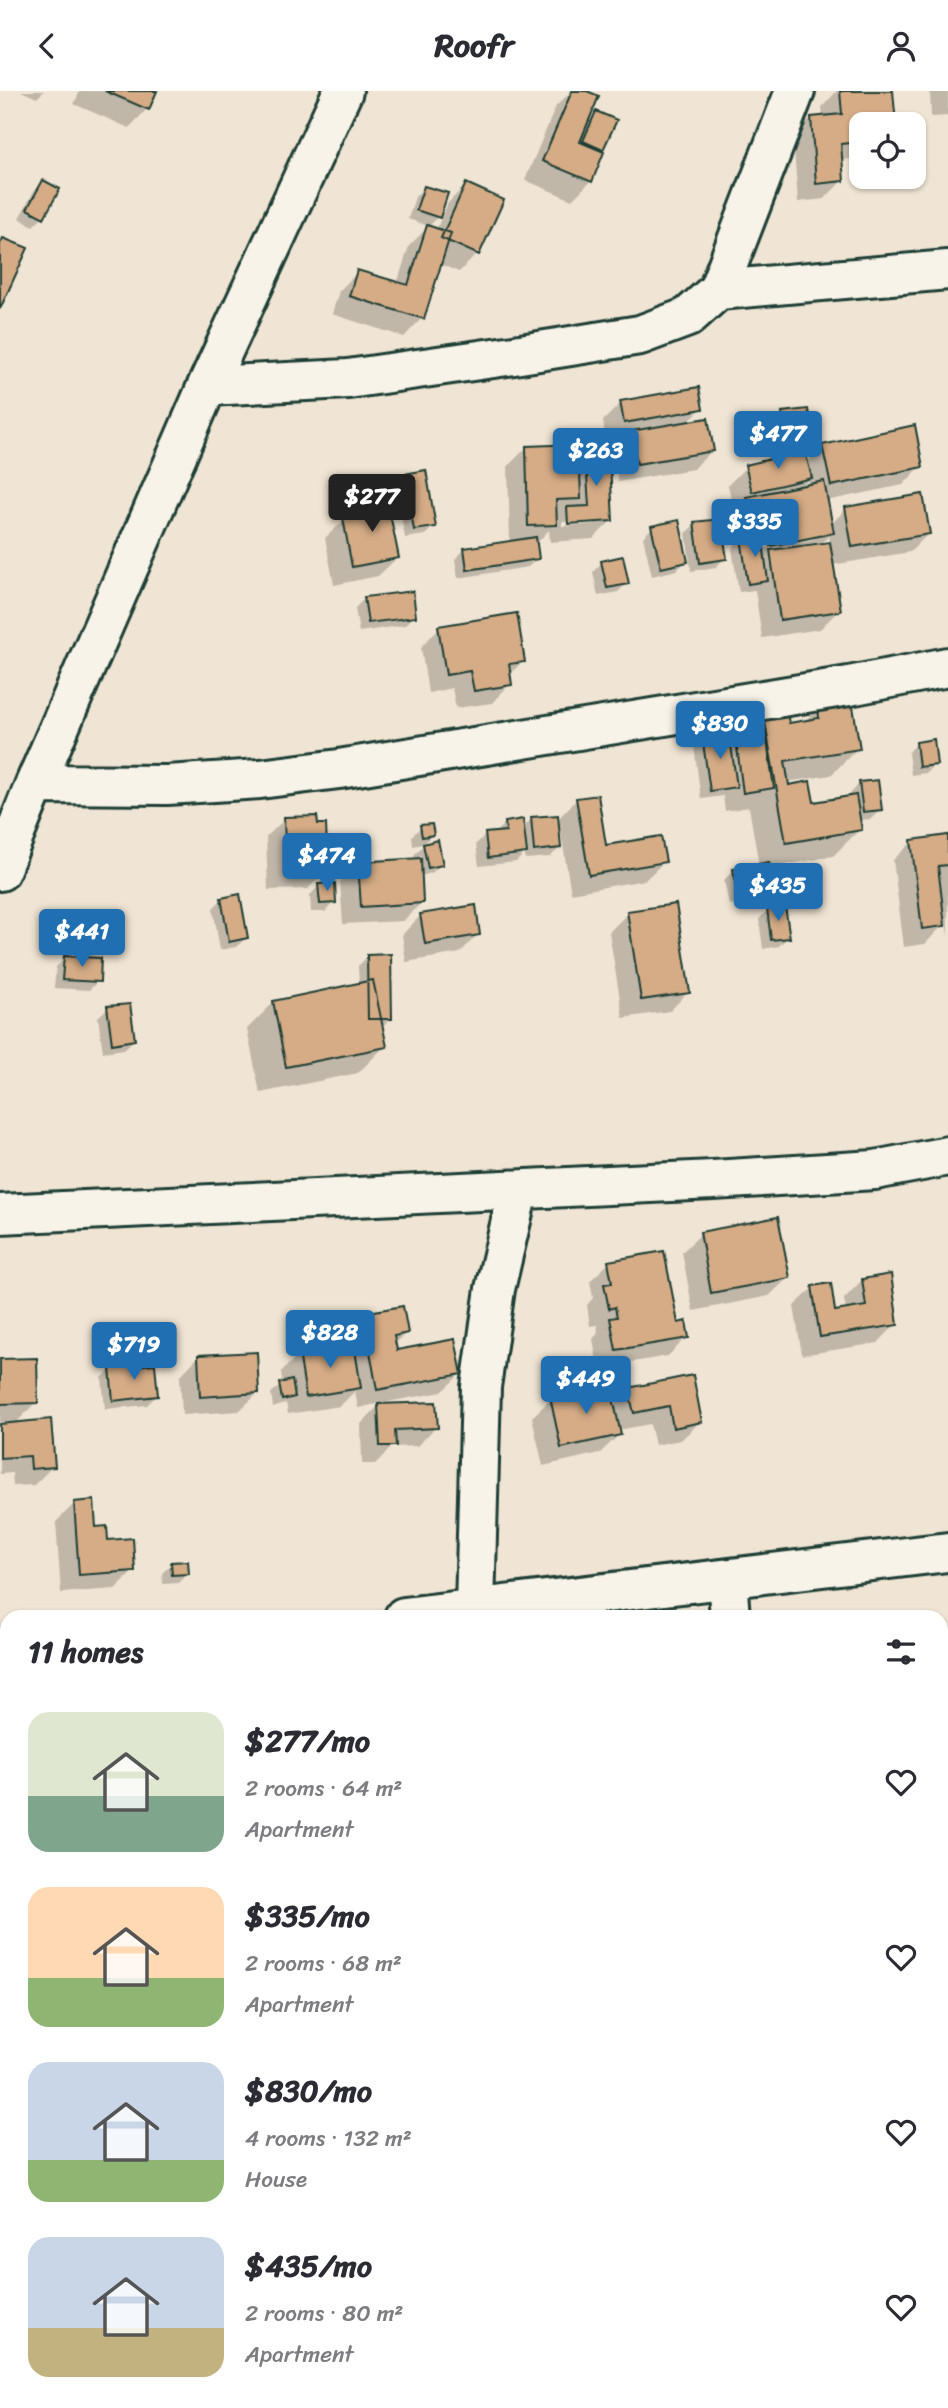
<!DOCTYPE html>
<html lang="en">
<head>
<meta charset="utf-8">
<style>
	body { margin:0; font-family:Sriracha,sans-serif; background:#f2f2f3; color:#2b2b33; height:100vh; display:flex; flex-direction:column; font-size:26px; white-space:nowrap }
	* { box-sizing:border-box; margin:0 }
	p { font-size:23px; color:#7c7c81 }
	.icon { flex:none; width:38px; height:38px; fill:none; stroke:currentColor; stroke-width:2; stroke-linecap:round; stroke-linejoin:round }
	.map { position:relative; flex:1; overflow:hidden }
	.drawer { position:absolute; left:0px; top:1519px; width:948px; height:798px; display:flex; flex-direction:column; background:#fff; border-radius:21px 21px 0 0; box-shadow:0 2px 5px #0004 }
	.drawer>* { flex:none }
	.tools { position:absolute; left:849px; top:21px; display:grid; gap:14px }
	.tools a { display:grid; place-items:center; width:77px; height:77px; border-radius:14px; background:#fff; box-shadow:0 2px 5px #0004; font-size:35px }
	.price { position:absolute; translate:-50% -60px; padding:0 16px; border-radius:7px; background:#1f6fb2; color:#fff; font-size:23px; line-height:46px; filter:drop-shadow(0 2px 4px #0008) }
	.price::after { content:''; position:absolute; left:50%; top:42px; width:21px; height:16px; margin-left:-10px; background:inherit; clip-path:polygon(0 0,100% 0,50% 100%) }
	.price.on { background:#222; color:#fff }
	ul { padding:0; list-style:none }
	li { display:flex; align-items:center; gap:21px; height:175px; padding:0 28px }
	li span { display:grid; place-items:center; flex:none; width:196px; height:140px; border-radius:21px; color:#555 }
	li>.icon { margin-inline-start:auto }
	span .icon { width:84px; height:84px; fill:#fffc; stroke-width:1 }
	li b { font-size:30px }
	h2 { display:flex; justify-content:space-between; align-items:center; height:84px; padding:0 28px; font-size:30px }
	header { display:flex; justify-content:space-between; align-items:center; height:91px; padding:0 28px; background:#fff; font-size:32px; font-weight:700 }
	.map>svg:first-child { display:block }
</style>
</head>
<body>
<header><svg class="icon" aria-label="back" viewBox="0 0 24 24"><path d="M15 5l-7 7 7 7"/></svg>Roofr<svg class="icon" aria-label="person" viewBox="0 0 24 24"><circle cx="12" cy="8" r="4"/><path d="M4 21q1-7 8-7t8 7"/></svg></header>
<div class="map">
<svg width="948" height="2317" viewBox="0 0 948 2317">
	<rect width="100%" height="100%" fill="#f0e5d4"/>
	<filter id="ink" filterUnits="userSpaceOnUse"><feTurbulence type="fractalNoise" baseFrequency=".0143" numOctaves="2"/><feDisplacementMap in="SourceGraphic" scale="14" xChannelSelector="R" yChannelSelector="G"/><feConvolveMatrix kernelMatrix="1 2 1 2 8 2 1 2 1" color-interpolation-filters="sRGB"/></filter>
	<g filter="url(#ink)">
		<path fill="#0003" fill-rule="evenodd" d="M21,0H44L37,7Z
			M80,0H155L147,18L129,37L74,13Z
			M572,0H582L585,34L597,22L602,58L599,61L591,90L572,109L525,89L556,15Z
			M837,0H891L894,33H861V67L841,69L842,90L824,108L798,111L793,46L811,27L823,26L822,16Z
			M930,0H948V25L931,26Z
			M43,91L42,126L33,135L19,127L34,100Z
			M466,94L477,163L459,181L439,173L422,227L404,246L332,223L339,200L358,181L397,193L409,155L429,135L408,128L415,106L424,96L438,126L428,136L436,139L448,112Z
			M621,312L701,318L686,332L712,360L693,378L618,391L613,360L627,346L606,350L603,330Z
			M782,323L809,338L800,347L777,351L773,332Z
			M823,355L921,375L903,394L826,410L831,433L846,418L929,442L910,461L832,474L839,519L820,538L762,547L755,499L739,501L732,458L735,455L729,426L734,421L728,394L746,376L806,372ZM808,389L809,395L800,397ZM813,444V448L762,458L761,455ZM829,445L830,453L819,454Z
			M527,356L578,364L586,356L612,429L593,448L550,451L549,439L536,453L538,467L528,476L458,487L455,468L464,459L510,451L508,375ZM595,429V433L562,435V431Z
			M405,385L434,435L425,444L405,447L396,394Z
			M366,409L397,467L378,485L334,494L325,447Z
			M695,433L725,467L716,476L691,480L686,442Z
			M652,437L686,470L677,479L652,485L643,446Z
			M602,471L627,492L618,501L598,505L593,481Z
			M364,508L414,525L405,534L359,541L355,517Z
			M439,537L523,570L509,584L510,593L492,612L456,617L452,597L428,602L421,556Z
			M818,616L858,657L831,684L787,691L788,696L812,713L851,706V702L860,692L880,719L871,728L858,729L860,738L833,765L768,777L772,798L763,807L729,814L724,789L734,779L759,775L749,716L725,720L723,705L701,708L694,655L703,646L729,650L735,643L751,641L765,627L788,634L803,632Z
			M917,652L935,673L926,682L911,684L908,662Z
			M577,708L605,756L664,771L645,789L571,802L561,742H558L560,757L550,766L525,768V762L516,771L479,775L476,753L485,744L496,741L505,732L522,737L532,728L557,729Z
			M285,728L326,779L308,798L268,799L266,746Z
			M421,736L432,744L423,753L413,755L412,745Z
			M948,746V846L946,831L925,853L904,856L893,769L912,751Z
			M424,754L441,773L432,782L420,785L422,811L403,830L343,833L340,791L359,772L415,769L414,764Z
			M319,795L334,811L325,821H311L310,804Z
			M222,808L246,847L236,856L220,859L213,817Z
			M768,819L788,846L779,855L763,858L759,828Z
			M628,822L688,901L670,920L623,927L609,841Z
			M420,825L478,843L460,862L406,871L402,844Z
			M368,865L391,927L381,937L385,955L358,982L260,1002L247,938L274,911L359,894L358,875Z
			M65,867L98,890L89,899L54,897L56,876Z
			M108,917L134,949L124,958L103,961L98,926Z
			M701,1143L788,1187L769,1205L693,1220L682,1161Z
			M609,1172L687,1246L668,1265L598,1277L593,1248L598,1242L597,1234L590,1235L587,1214L593,1207L590,1190Z
			M862,1189L896,1233L878,1252L802,1264L794,1215L813,1197L833,1222L846,1220L844,1208Z
			M364,1224L406,1242L394,1254L395,1261L460,1283L442,1301L382,1312V1315L436,1336L417,1355L392,1356L375,1373H362L361,1333L381,1312L358,1317L355,1300L340,1315L288,1323L286,1312L273,1317L271,1302L283,1293L281,1281L300,1262L348,1255L345,1243Z
			M198,1266L258,1302L239,1320L182,1324L180,1285Z
			M0,1270L36,1311L17,1331H0Z
			M111,1278L156,1305L147,1314L105,1318L102,1287Z
			M691,1286L700,1331L681,1349L655,1354L650,1333L618,1339L619,1344L600,1362L543,1375L532,1326L551,1308L613,1315L629,1298Z
			M0,1334L53,1375L34,1394L13,1395L12,1382L0,1383Z
			M75,1412L94,1438L134,1480L115,1498L61,1502L56,1431Z
			M172,1473L187,1483L178,1492L163,1493L162,1482Z
			M7,1589V1663L0,1666V1590Z
			M524,2310H603L596,2317H530Z"/>
		<path fill="#d5ac86" stroke="#1f3d34" stroke-width="2" d="M105,0H157L149,19Z
			M572,0H587L599,5L580,51L604,61L592,91L542,70Z
			M840,0H893L896,33H861V51L841,53L844,90L816,93L811,26L842,23Z
			M596,20L617,29L603,59L583,50Z
			M43,89L60,98L44,127L27,118Z
			M466,92L504,109L479,164L441,147Z
			M424,95L448,102L440,127L416,119Z
			M427,134L451,142L424,228L349,205L357,179L408,194Z
			M3,147L28,157L0,218V153Z
			M699,296L703,318L624,332L620,310Z
			M808,318L811,339L785,343L782,321Z
			M708,327L714,360L637,373L631,340Z
			M915,334L923,376L831,395L822,354Z
			M579,353L581,408L556,409L557,434L528,435L526,355Z
			M609,353L613,430L568,433L567,416L589,415L585,355Z
			M805,360L812,387L752,401L745,374Z
			M426,379L436,436L414,439L404,383Z
			M824,390L834,442L770,455L767,439L754,441L746,406Z
			M386,403L399,467L352,476L343,427L369,422L366,407Z
			M923,403L930,443L852,456L845,416Z
			M721,428L727,468L700,472L694,431Z
			M679,429L688,471L661,477L651,435Z
			M762,444L768,490L748,493L741,447Z
			M536,446L539,468L467,479L464,457Z
			M830,451L841,520L780,529L770,459Z
			M623,465L629,493L607,497L601,470Z
			M413,500L416,526L368,532L364,506Z
			M517,522L525,571L509,573L512,594L474,600L470,580L446,584L438,535Z
			M852,609L860,658L785,670L789,694L810,690L814,711L856,704L862,739L786,752L764,625L787,622L789,632L819,627L818,614Z
			M765,637L774,697L743,702L735,641Z
			M729,640L737,696L710,700L702,645Z
			M934,648L937,674L919,676L916,651Z
			M878,689L882,719L863,721L859,691Z
			M598,704L606,754L661,745L666,771L589,784L576,707Z
			M558,724L561,757L534,760L531,726Z
			M317,725L318,733H326L328,780L286,781L284,726Z
			M523,728L527,762L488,767L485,742L506,740L505,731Z
			M432,733L434,744L422,746L420,734Z
			M948,744V774L938,775L945,835L922,838L911,749Z
			M438,749L443,774L428,777L423,753Z
			M421,767L423,812L361,816L358,771Z
			M769,771L774,798L738,806L733,778Z
			M335,792L336,812L320,813L318,793Z
			M240,803L248,847L229,851L221,807Z
			M676,813L690,902L641,909L627,820Z
			M476,814L480,844L425,853L420,823Z
			M785,815L790,847L771,849L767,817Z
			M391,863L392,928H368L367,864Z
			M64,865L101,867L100,891L62,889Z
			M373,889L387,956L286,976L273,910Z
			M130,913L135,949L112,953L107,915Z
			M778,1126L790,1187L711,1202L700,1141Z
			M664,1160L678,1232L686,1230L689,1247L616,1259L610,1227L617,1226L615,1216L609,1218L604,1193L612,1192L608,1170Z
			M891,1183L898,1234L820,1246L812,1195L831,1192L835,1220L866,1215L862,1188Z
			M403,1215L408,1242L394,1245L397,1259L455,1248L462,1283L377,1299L363,1222Z
			M354,1252L361,1297L306,1306L299,1261Z
			M257,1261L259,1302L200,1306L198,1264Z
			M37,1267L38,1312L0,1313V1268Z
			M155,1273L158,1305L113,1310L110,1277Z
			M693,1284L702,1331L673,1337L669,1315L634,1322L628,1297Z
			M292,1289L295,1306L282,1309L279,1292Z
			M610,1293L621,1344L561,1357L550,1306Z
			M436,1311L438,1337L395,1339L396,1355H380L378,1313Z
			M51,1328L55,1376L31,1378L30,1365L0,1367V1333Z
			M94,1409L96,1436L107,1435L108,1449L133,1447L135,1480L79,1484L74,1411Z
			M188,1470L189,1483L172,1484L171,1471Z
			M7,1588V1650L0,1651V1589Z
			M349,2310H382L377,2317H343Z
			M547,2310H604L595,2317H552Z"/>
		<g fill="none" stroke-linecap="round" stroke-linejoin="round">
			<defs>
				<path id="minor" d="M718,199L795,0
					M207,295L348,288L514,264L640,244L688,226L718,199L948,179
					M35,693L167,694L260,688L339,678L849,595L948,576
					M0,780L35,693L207,295L343,0
					M0,1123L713,1089L875,1079L948,1065
					M727,1488L730,1526
					M475,1517L481,1296L495,1198L518,1100
					M404,1526L948,1461
					M0,1562H7
					M906,2310L912,2317
					M780,2317L789,2310"/>
			</defs>
			<use href="#minor" stroke="#1f3d34" stroke-width="44"/>
			<use href="#minor" stroke="#f7f3e8" stroke-width="38"/>
		</g>
	</g>
</svg>
<div class="tools">
<a><svg class="icon" aria-label="locate" viewBox="0 0 24 24"><circle cx="12" cy="12" r="6"/><path d="M12 2v4M12 18v4M2 12h4M18 12h4"/></svg></a>
</div>
<b class="price" style="left:778px;top:380px">$477</b>
<b class="price" style="left:596px;top:397px">$263</b>
<b class="price on" style="left:372px;top:443px">$277</b>
<b class="price" style="left:755px;top:468px">$335</b>
<b class="price" style="left:720px;top:670px">$830</b>
<b class="price" style="left:327px;top:802px">$474</b>
<b class="price" style="left:778px;top:832px">$435</b>
<b class="price" style="left:82px;top:878px">$441</b>
<b class="price" style="left:330px;top:1279px">$828</b>
<b class="price" style="left:134px;top:1291px">$719</b>
<b class="price" style="left:586px;top:1325px">$449</b>
<section class="drawer">
<h2>11 homes<svg class="icon" aria-label="filters" viewBox="0 0 24 24"><path d="M4 7h16M4 17h16"/><circle cx="9" cy="7" r="2"/><circle cx="15" cy="17" r="2"/></svg></h2>
<ul>
<li><span style="background:linear-gradient(#dfe7d0 60%,#7fa58c 0)"><svg class="icon" aria-label="home" viewBox="0 0 24 24"><path d="M3 11l9-7 9 7M6 9v11h12V9"/></svg></span><div><b>$277/mo</b><p>2 rooms · 64 m²</p><p>Apartment</p></div><svg class="icon" aria-label="heart" viewBox="0 0 24 24"><path d="M12 20l-8-8c-3-5 5-10 8-4 3-6 11-1 8 4z"/></svg></li>
<li><span style="background:linear-gradient(#ffd9b3 65%,#8fb573 0)"><svg class="icon" aria-label="home" viewBox="0 0 24 24"><path d="M3 11l9-7 9 7M6 9v11h12V9"/></svg></span><div><b>$335/mo</b><p>2 rooms · 68 m²</p><p>Apartment</p></div><svg class="icon" aria-label="heart" viewBox="0 0 24 24"><path d="M12 20l-8-8c-3-5 5-10 8-4 3-6 11-1 8 4z"/></svg></li>
<li><span style="background:linear-gradient(#c9d6e8 70%,#8fb573 0)"><svg class="icon" aria-label="home" viewBox="0 0 24 24"><path d="M3 11l9-7 9 7M6 9v11h12V9"/></svg></span><div><b>$830/mo</b><p>4 rooms · 132 m²</p><p>House</p></div><svg class="icon" aria-label="heart" viewBox="0 0 24 24"><path d="M12 20l-8-8c-3-5 5-10 8-4 3-6 11-1 8 4z"/></svg></li>
<li><span style="background:linear-gradient(#c9d6e8 65%,#c2b280 0)"><svg class="icon" aria-label="home" viewBox="0 0 24 24"><path d="M3 11l9-7 9 7M6 9v11h12V9"/></svg></span><div><b>$435/mo</b><p>2 rooms · 80 m²</p><p>Apartment</p></div><svg class="icon" aria-label="heart" viewBox="0 0 24 24"><path d="M12 20l-8-8c-3-5 5-10 8-4 3-6 11-1 8 4z"/></svg></li>
</ul>
</section>
</div>
</body>
</html>
